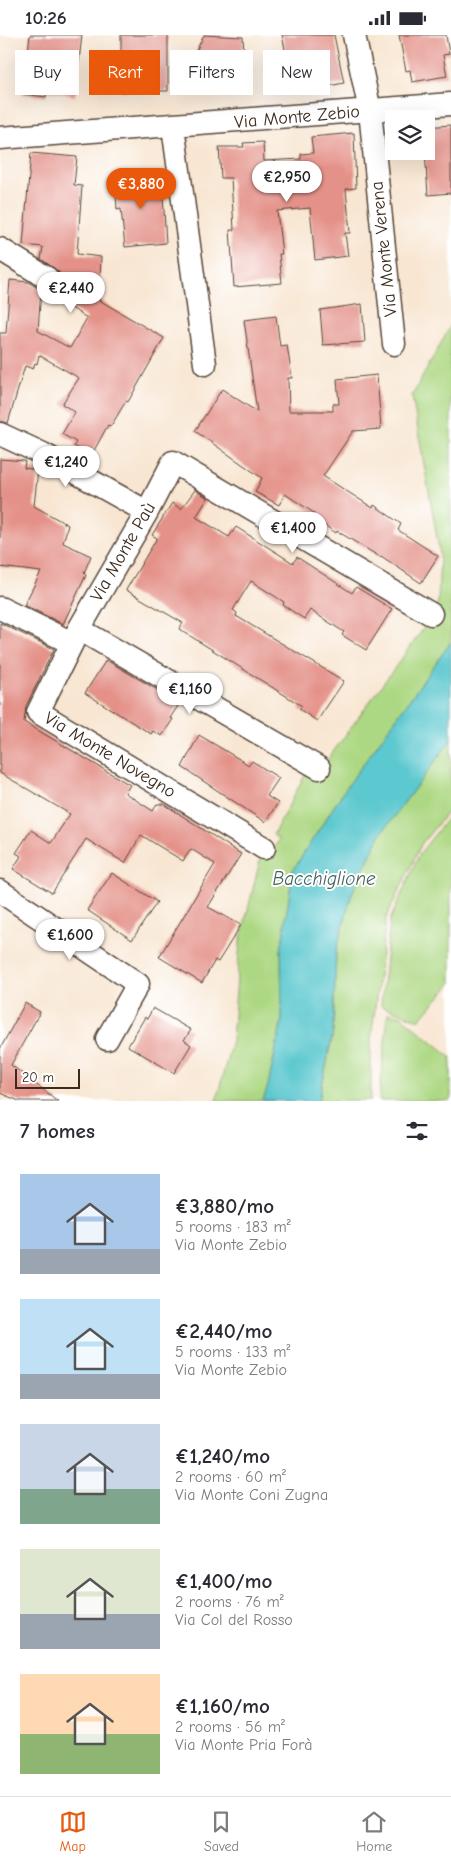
<!DOCTYPE html>
<html lang="en">
<head>
<meta charset="utf-8">
<style>
	body { margin:0; font-family:"Comic Neue",sans-serif; background:#f2f2f3; color:#2b2b33; height:100vh; display:flex; flex-direction:column; font-size:19px; white-space:nowrap }
	* { box-sizing:border-box; margin:0 }
	p { font-size:16px; color:#7c7c81 }
	.icon { flex:none; width:28px; height:28px; fill:none; stroke:currentColor; stroke-width:2; stroke-linecap:round; stroke-linejoin:round }
	.map { position:relative; height:1066px; overflow:hidden }
	.side { display:flex; flex-direction:column; background:#fff; flex:1 }
	.side>* { flex:none }
	.guide { position:absolute; left:15px; top:15px; width:421px; height:45px; display:flex; gap:10px }
	.tools { position:absolute; left:385px; top:75px; display:grid; gap:10px }
	.tools a { display:grid; place-items:center; width:50px; height:50px; border-radius:0px; background:#fff; box-shadow:0 5px 20px #0002; font-size:25px }
	.scale { position:absolute; left:15px; bottom:12px; width:65px; box-sizing:border-box; padding-left:5px; border:2px solid #3b2a1e; border-top:0; font-size:14px; line-height:18px; white-space:nowrap; color:#3b2a1e; -webkit-text-stroke:4px #fff; paint-order:stroke }
	.price { position:absolute; translate:-50% -42px; padding:0 11px; border-radius:18px; background:#fff; color:#222; font-size:16px; line-height:32px; filter:drop-shadow(0 1px 2px #0008) }
	.price::after { content:''; position:absolute; left:50%; top:30px; width:15px; height:11px; margin-left:-8px; background:inherit; clip-path:polygon(0 0,100% 0,50% 100%) }
	.price.current { background:#ea580c; color:#fff }
	ul { padding:0; list-style:none }
	li { display:flex; align-items:center; gap:15px; height:125px; padding:0 20px }
	li span { display:grid; place-items:center; flex:none; width:140px; height:100px; border-radius:0px; color:#555 }
	li>.icon { margin-inline-start:auto }
	span .icon { width:60px; height:60px; fill:#fffc; stroke-width:1 }
	li b { font-size:21px }
	h2 { display:flex; justify-content:space-between; align-items:center; height:60px; padding:0 20px; font-size:21px }
	.pill { padding:0 18px; border-radius:0px; background:#fff; box-shadow:0 5px 20px #0002; font-size:18px; line-height:45px }
	.pill.current { background:#ea580c; color:#fff }
	.status { display:flex; justify-content:space-between; align-items:center; height:35px; padding:0 25px; background:#fff; direction:ltr }
	.status svg { height:14px; fill:currentColor }
	.dock { display:flex; justify-content:space-around; align-items:center; height:70px; border-top:1px solid #e1e1e2; background:#fff; font-size:14px; color:#7c7c81 }
	.dock a { display:grid; justify-items:center; gap:2px }
	.dock .current { color:#ea580c }
	.map>svg:first-child { display:block }
</style>
</head>
<body>
<div class="status"><b>10:26</b><svg viewBox="0 0 49 12"><path d="M0 12V9h3v3zM5 12V6h3v6zM10 12V3h3v9zM15 12V0h3v12zM26 1h20v11H26zM47 4h2v5h-2z"/></svg></div>
<div class="map">
<svg width="451" height="1066" viewBox="0 0 451 1066">
	<rect width="100%" height="100%" fill="#fff"/>
	<filter id="ink" filterUnits="userSpaceOnUse"><feTurbulence type="fractalNoise" baseFrequency=".02" numOctaves="2"/><feDisplacementMap in="SourceGraphic" scale="10" xChannelSelector="R" yChannelSelector="G"/><feConvolveMatrix kernelMatrix="1 2 1 2 8 2 1 2 1" color-interpolation-filters="sRGB"/></filter>
	<filter id="wash" filterUnits="userSpaceOnUse"><feTurbulence type="fractalNoise" baseFrequency=".0096" numOctaves="4" result="noise"/><feDisplacementMap in="SourceGraphic" scale="20" xChannelSelector="R" yChannelSelector="G"/><feGaussianBlur stdDeviation="1.12" result="paint"/><feColorMatrix in="noise" values="0 0 0 0 0 0 0 0 0 0 0 0 0 0 0 0 0 1.4 0 .05"/><feComposite in="paint" operator="in"/></filter>
	<g filter="url(#wash)">
		<rect width="100%" height="100%" fill="#f8e6d2"/>
		<path fill="#add883" stroke="#748150" d="M451,290V607L344,756L293,835L281,916L282,985L268,1051L263,1066H216L232,1005L240,907L262,817L270,821L279,804L273,800L312,727L322,732L429,586L438,567L440,520L412,361Z
			M451,705V773L422,808L386,883L371,1005V1065L319,1066L333,997L336,917L352,858L380,800Z
			M451,779V949L419,985L381,971L390,885L420,818Z
			M388,978L401,981L451,1022V1066H379Z"/>
		<path fill="#5bc8cf" stroke="#4b7976" d="M451,607V705L380,800L352,858L336,917L333,997L319,1066H263L268,1051L282,985L281,916L293,835L344,756Z"/>
		<g id="blocks">
			<path fill="#e49289" d="M30,0H82L75,61L47,56L46,62L23,59Z
				M121,0H168V56H121Z
				M204,0L243,2L244,20L239,21L241,44L203,47L201,23L196,16Z
				M282,0H334L344,48L294,58Z
				M399,0H446L449,19L443,20L447,41L412,47L410,35L406,36Z
				M451,90V158L428,160L425,116L426,92Z
				M354,98L356,153L346,154L350,198H345L348,221L315,225L310,173L277,176L282,219H279L282,248L234,252L230,195H234L231,143H221L219,112H244L243,108L263,107L264,126L301,124V119L313,118L311,102Z
				M31,118L77,122L74,150L82,151L77,219L101,222L99,265L164,303L128,367L126,366L111,391L108,390L91,421L74,411L76,407L62,399L75,377L62,369L79,343L39,320L37,329L35,328L33,334L25,331L8,388L0,386V298H6L10,245L28,247L41,255L38,296L70,313L87,283L45,256L53,255L58,250L59,237L41,224L43,212L23,210Z
				M137,140V145L162,143L166,208L125,212L121,174L117,175L115,142Z
				M362,269L365,307L323,310L320,275Z
				M276,281L280,311L287,310L292,343H288L289,376H333V369H339L337,344L377,340L381,394L353,396L323,441L373,473L374,470L401,489L398,495L438,521L421,548L381,521L380,522L337,496L336,498L312,482L314,478L285,459L279,470L255,457L262,443L195,396L222,354L257,377L244,285Z
				M0,424L25,426L24,433L38,435L34,471L68,490L63,508L91,521L84,538L86,540L63,589L24,570L41,537L0,532Z
				M195,455L208,463L196,482L229,502L236,492L293,528L297,522L352,558L356,552L392,574L366,615L342,600L344,597L310,575L304,584L283,570L284,567L251,546L233,575L237,578L236,581L344,646L317,686L299,674L302,671L179,594L183,588L126,555L157,503L152,500L172,468L181,474Z
				M0,588L54,614L26,671L24,687L130,750L125,758L153,776L157,769H164L241,819L208,872L241,890L218,927L215,925L202,948L159,922L215,829L191,814L183,826L141,800L125,828L86,804L52,858L13,834L21,821L16,818L31,795L51,808L70,779L0,738Z
				M106,625L173,664L171,667L178,671L170,683L173,684L162,701L153,696L151,699L85,658Z
				M199,700L249,730L252,726L279,743L267,761L278,768L265,787L182,732Z
				M112,838L157,867L132,905L87,875Z
				M25,968L40,977L11,1030L58,1066H19L0,1058V1014Z
				M153,973L191,995L184,1005L191,1010L174,1038L128,1011L145,982L147,984Z"/>
		</g>
	</g>
	<g filter="url(#ink)">
		<use href="#blocks" fill-opacity="0" stroke="#574639" stroke-width="1"/>
		<g fill="none" stroke-linecap="round" stroke-linejoin="round">
			<defs>
				<path id="minor" d="M354,0L370,76L394,309
					M173,91L205,329
					M0,103L451,69
					M0,214L47,243
					M0,399L43,419L147,477
					M0,573L72,608
					M79,594L319,733
					M264,813L38,677L79,594L147,477L173,427L431,579
					M0,856L138,949L107,1004"/>
			</defs>
			<use href="#minor" stroke="#574639" stroke-width="25"/>
			<use href="#minor" stroke="#fff" stroke-width="22"/>
		</g>
	</g>
	<g text-anchor="middle" dominant-baseline="central" stroke-width="4" stroke-linejoin="round" paint-order="stroke">
		<g font-size="18" fill="#3b2a1e" stroke="#fff">
			<text transform="translate(297 82) rotate(-5)">Via Monte Zebio</text>
			<text transform="translate(384 214) rotate(-96)">Via Monte Verena</text>
			<text transform="translate(123 517) rotate(-60)">Via Monte Paù</text>
			<text transform="translate(110 720) rotate(31)">Via Monte Novegno</text>
		</g>
		<g font-size="19" font-style="italic" fill="#46615c" stroke="#fff">
			<text x="324" y="844">Bacchiglione</text>
		</g>
	</g>
</svg>
<div class="tools">
<a><svg class="icon" aria-label="layers" viewBox="0 0 24 24"><path d="M12 4l9 5-9 5-9-5zM3 14l9 5 9-5"/></svg></a>
</div>
<div class="scale">20 m</div>
<b class="price" style="left:287px;top:168px">€2,950</b>
<b class="price current" style="left:141px;top:175px">€3,880</b>
<b class="price" style="left:71px;top:279px">€2,440</b>
<b class="price" style="left:66px;top:453px">€1,240</b>
<b class="price" style="left:293px;top:519px">€1,400</b>
<b class="price" style="left:190px;top:680px">€1,160</b>
<b class="price" style="left:70px;top:926px">€1,600</b>
<div class="guide">
<a class="pill">Buy</a>
<a class="pill current">Rent</a>
<a class="pill">Filters</a>
<a class="pill">New</a>
</div>
</div>
<section class="side">
<h2>7 homes<svg class="icon" aria-label="filters" viewBox="0 0 24 24"><path d="M4 7h16M4 17h16"/><circle cx="9" cy="7" r="2"/><circle cx="15" cy="17" r="2"/></svg></h2>
<ul>
<li><span style="background:linear-gradient(#a9c7e8 75%,#9aa5b1 0)"><svg class="icon" aria-label="home" viewBox="0 0 24 24"><path d="M3 11l9-7 9 7M6 9v11h12V9"/></svg></span><div><b>€3,880/mo</b><p>5 rooms · 183 m²</p><p>Via Monte Zebio</p></div></li>
<li><span style="background:linear-gradient(#bfe0f5 75%,#9aa5b1 0)"><svg class="icon" aria-label="home" viewBox="0 0 24 24"><path d="M3 11l9-7 9 7M6 9v11h12V9"/></svg></span><div><b>€2,440/mo</b><p>5 rooms · 133 m²</p><p>Via Monte Zebio</p></div></li>
<li><span style="background:linear-gradient(#c9d6e8 65%,#7fa58c 0)"><svg class="icon" aria-label="home" viewBox="0 0 24 24"><path d="M3 11l9-7 9 7M6 9v11h12V9"/></svg></span><div><b>€1,240/mo</b><p>2 rooms · 60 m²</p><p>Via Monte Coni Zugna</p></div></li>
<li><span style="background:linear-gradient(#dfe7d0 65%,#9aa5b1 0)"><svg class="icon" aria-label="home" viewBox="0 0 24 24"><path d="M3 11l9-7 9 7M6 9v11h12V9"/></svg></span><div><b>€1,400/mo</b><p>2 rooms · 76 m²</p><p>Via Col del Rosso</p></div></li>
<li><span style="background:linear-gradient(#ffd9b3 60%,#8fb573 0)"><svg class="icon" aria-label="home" viewBox="0 0 24 24"><path d="M3 11l9-7 9 7M6 9v11h12V9"/></svg></span><div><b>€1,160/mo</b><p>2 rooms · 56 m²</p><p>Via Monte Pria Forà</p></div></li>
</ul>
</section>
<nav class="dock">
<a class="current"><svg class="icon" aria-label="map" viewBox="0 0 24 24"><path d="M3 6l6-2 6 2 6-2v14l-6 2-6-2-6 2zM9 4v14M15 6v14"/></svg>Map</a>
<a><svg class="icon" aria-label="saved" viewBox="0 0 24 24"><path d="M7 4h10v16l-5-4-5 4z"/></svg>Saved</a>
<a><svg class="icon" aria-label="home" viewBox="0 0 24 24"><path d="M3 11l9-7 9 7M6 9v11h12V9"/></svg>Home</a>
</nav>
</body>
</html>
